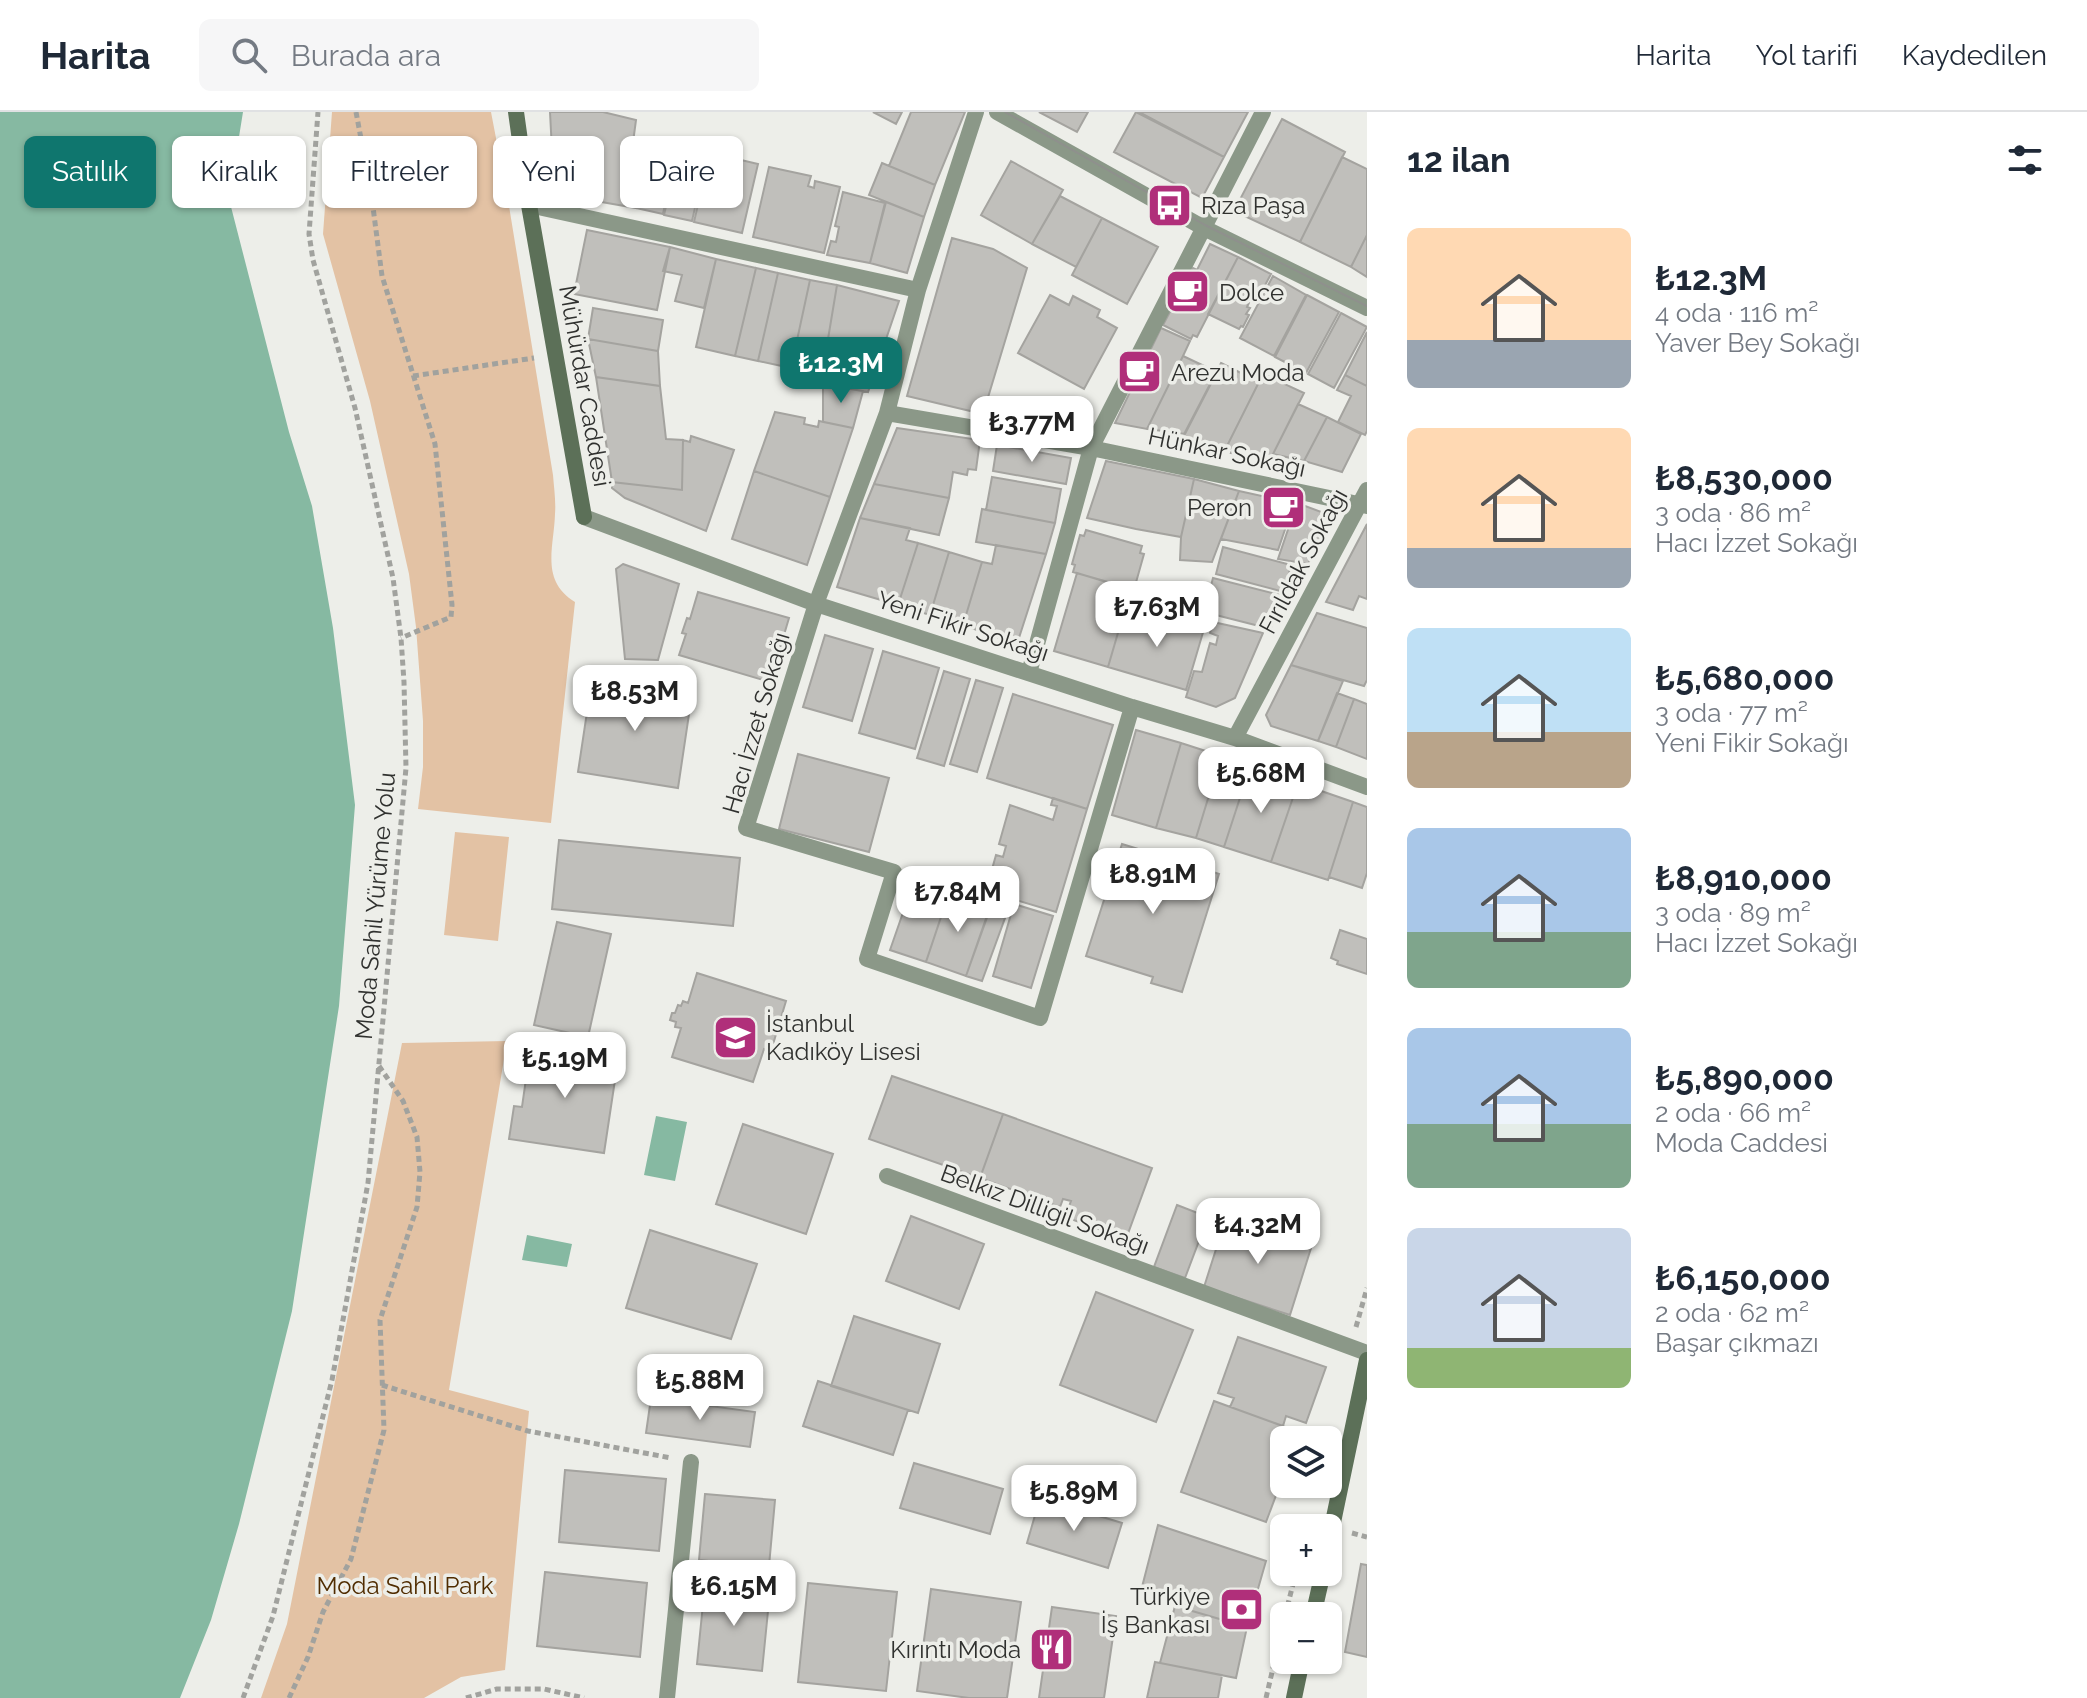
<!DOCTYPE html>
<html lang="tr">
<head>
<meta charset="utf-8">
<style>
	body { margin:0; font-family:Raleway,sans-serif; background:#f6f6f7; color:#1f2937; height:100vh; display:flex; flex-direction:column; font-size:30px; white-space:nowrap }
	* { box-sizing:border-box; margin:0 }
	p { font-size:26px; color:#747a83 }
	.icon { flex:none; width:44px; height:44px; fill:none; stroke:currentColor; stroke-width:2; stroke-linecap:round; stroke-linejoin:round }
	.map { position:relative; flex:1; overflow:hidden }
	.side { display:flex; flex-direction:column; background:#fff; width:720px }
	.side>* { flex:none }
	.top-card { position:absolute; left:24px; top:24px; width:760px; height:72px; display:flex; gap:16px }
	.tools { position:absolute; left:1270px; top:1314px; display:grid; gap:16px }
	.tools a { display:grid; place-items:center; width:72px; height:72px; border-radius:12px; background:#fff; box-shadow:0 2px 6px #0004; font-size:40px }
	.price { position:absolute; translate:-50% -68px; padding:0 18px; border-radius:16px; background:#fff; color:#222; font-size:26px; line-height:52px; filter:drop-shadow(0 2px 4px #0008) }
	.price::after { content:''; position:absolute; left:50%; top:48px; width:24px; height:18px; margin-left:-12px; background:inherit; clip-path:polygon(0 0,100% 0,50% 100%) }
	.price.current { background:#0f766e; color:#fff }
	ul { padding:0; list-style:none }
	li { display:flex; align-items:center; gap:24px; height:200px; padding:0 40px }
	li span { display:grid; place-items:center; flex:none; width:224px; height:160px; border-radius:12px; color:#555 }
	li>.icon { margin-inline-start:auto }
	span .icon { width:96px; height:96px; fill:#fffc; stroke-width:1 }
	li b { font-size:34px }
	h2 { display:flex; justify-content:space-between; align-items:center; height:96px; padding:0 40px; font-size:34px }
	.chip { padding:0 28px; border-radius:12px; background:#fff; box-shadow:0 2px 6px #0004; font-size:28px; line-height:72px }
	.chip.current { background:#0f766e; color:#fff }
	header { display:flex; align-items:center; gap:48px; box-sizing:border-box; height:112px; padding:0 40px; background:#fff; border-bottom:2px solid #e0e1e3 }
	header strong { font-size:38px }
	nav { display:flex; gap:44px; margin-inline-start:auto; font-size:28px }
	.search { width:560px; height:72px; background:#f6f6f7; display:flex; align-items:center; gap:20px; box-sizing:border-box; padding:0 28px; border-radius:12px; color:#747a83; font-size:30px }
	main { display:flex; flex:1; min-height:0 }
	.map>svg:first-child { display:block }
</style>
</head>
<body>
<header>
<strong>Harita</strong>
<div class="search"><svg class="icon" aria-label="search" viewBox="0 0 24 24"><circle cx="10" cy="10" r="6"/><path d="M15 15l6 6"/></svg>Burada ara</div>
<nav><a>Harita</a><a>Yol tarifi</a><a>Kaydedilen</a></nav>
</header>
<main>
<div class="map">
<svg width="1367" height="1586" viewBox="0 0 1367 1586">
	<rect width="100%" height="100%" fill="#edeee9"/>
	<path fill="#e3c2a4" d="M332,0H491L509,94L553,363C554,376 556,389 555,402C554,436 540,468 575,490L551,711L418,697L423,655V609L416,515L409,462L370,289L323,122Z
		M455,720L509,725L498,829L444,823Z
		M507,929L449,1278L529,1299L505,1558L461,1565L424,1586H261L287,1512L402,931Z"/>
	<path fill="#86b9a2" d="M0,0H243L229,87L289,320L312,394L333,516L355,693L339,894L292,1199L239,1412L211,1508L180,1586H0Z
		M656,1004L687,1010L675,1069L644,1063Z
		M527,1123L572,1132L567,1155L522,1148Z"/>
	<path fill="#c0bfbb" stroke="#a4a39f" stroke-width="2" d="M550,0H603L636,8L632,38L647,41L636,96L561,83L560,68H557L556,57L553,58Z
		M873,0H902L896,12Z
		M911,0H965L935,73L889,54Z
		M1039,0H1088L1077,20Z
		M1136,0L1224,45L1202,86L1114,40Z
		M1139,0H1248L1224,45Z
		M1282,7L1345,40L1300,130L1234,99Z
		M649,33L676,39L663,102L636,96Z
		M689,34L704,37L703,43H707L692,109L664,103L678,42L681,43L682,39L688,40Z
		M1342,45L1367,57V123L1351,155L1300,130Z
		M741,48L758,52L742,121L694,110L708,49L739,56Z
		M1011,49L1063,78L1032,132L981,103Z
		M882,51L935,73L924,105L869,83Z
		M769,55L811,64L808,74L814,76L815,69L840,75L824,141L753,125Z
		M843,80L885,91L870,151L827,143L831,129L836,130L839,115L835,114Z
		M1060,84L1102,106L1076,155L1032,132Z
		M886,90L924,105L907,161L870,151Z
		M1102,106L1158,135L1127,192L1072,163Z
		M587,118L670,135L657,198L574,182Z
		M1367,123V165L1351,155Z
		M952,126L993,137L1027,156L983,302L907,284Z
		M1210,132L1238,145L1197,225L1193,223L1191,227L1163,213L1193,156L1197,158Z
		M670,135L716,147L704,196L675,189L682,163L663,159Z
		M1238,145L1271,162L1263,177L1260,176L1255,185L1252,184L1247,195L1250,196L1246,202L1249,203L1243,215L1241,214L1239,217L1208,202Z
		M716,147L756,156L735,244L696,235Z
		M756,156L778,161L758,249L735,244Z
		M778,161L810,168L791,256L758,249Z
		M1273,164L1306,183L1274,244L1240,226Z
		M810,168L837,173L822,263L791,256Z
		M837,173L899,189L868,280L823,272L822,263Z
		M1050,183L1069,193L1073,184L1100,198L1097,205L1117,216L1084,277L1018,241Z
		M1307,183L1339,200L1306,261L1275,245Z
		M593,196L663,208L658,239L588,227Z
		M1341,201L1367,215L1334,276L1308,262Z
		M1161,216L1190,229L1183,244L1147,317L1115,311Z
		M1367,220V274L1345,263Z
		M588,227L658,239L660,274L596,265Z
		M1183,244L1217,260L1185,322L1147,317Z
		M1221,251L1259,270L1226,336L1220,334L1218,338L1192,333L1194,330L1181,328Z
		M1263,262L1304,281L1270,348L1231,341L1233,337L1226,336Z
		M1345,263L1367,274V319L1365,323L1338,310L1351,284L1337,278Z
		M596,265L660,274L666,327L683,328L682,378L612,370Z
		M823,272L863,279L853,316L823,310Z
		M1298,292L1327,305L1304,349L1273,342Z
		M775,300L805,306L804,312L818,315L819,309L853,316L830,385L754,359Z
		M1327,305L1361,322L1342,360L1304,349Z
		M897,316L980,328L976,358L968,357L967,363L953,360L949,386L874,372Z
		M691,324L734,338L706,419L625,386L612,376V370L682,378L683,328L690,330Z
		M997,333L1071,346L1066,372L993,359Z
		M1106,349L1194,367L1181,425L1136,417L1087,406Z
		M754,359L830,385L807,453L732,427Z
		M992,365L1061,377L1055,411L986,398Z
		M1194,367L1239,379L1212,450L1180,448L1181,425Z
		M874,372L949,386L939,423L860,406Z
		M1239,379L1294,391L1278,438L1221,427Z
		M1297,391L1332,404L1308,452L1278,447Z
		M982,397L1055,411L1046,442L976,430Z
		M860,406L910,416L906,428L918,431L898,493L837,475Z
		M1367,412V487L1359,484L1353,498L1326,490Z
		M1086,418L1142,434L1140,441L1144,442L1135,474L1130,472L1129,476L1073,460L1075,453L1072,452L1080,423L1084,424Z
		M918,431L949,440L930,503L898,493Z
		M996,433L1046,442L1017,532L963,513L982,450L992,452Z
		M1223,435L1291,453L1284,480L1216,462Z
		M949,440L982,450L963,513L930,503Z
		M623,452L679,472L658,548L625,547L616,457Z
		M1077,461L1123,475L1114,504L1122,507L1108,555L1054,539Z
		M1213,466L1280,483L1271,517L1204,500Z
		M698,480L789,506L770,570L679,543L686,522L682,521L687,506L690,507Z
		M1135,497L1204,517L1186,578L1108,555L1122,507L1132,509Z
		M1317,501L1367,516V568L1364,574L1291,553Z
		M1213,510L1263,521L1235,586L1216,595L1186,585L1194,559L1202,560L1210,531L1216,533L1218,524L1210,521Z
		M825,523L873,537L852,609L803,595Z
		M883,539L939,556L915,637L859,621Z
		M1291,553L1343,569L1318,629L1271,614L1266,603Z
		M944,559L970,567L944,654L917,646Z
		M592,567L692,582L678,676L578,660Z
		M976,568L1003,576L977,660L950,652Z
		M1337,581L1354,587L1336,635L1318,629Z
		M1013,582L1113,613L1087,697L987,666Z
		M1354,587L1367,592V647L1336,635Z
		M1136,618L1181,631L1156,716L1112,703Z
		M1181,631L1221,644L1196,726L1156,716Z
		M798,642L889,666L869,740L779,717Z
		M1221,644L1250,655L1224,735L1196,726Z
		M1250,655L1298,671L1271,750L1224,735Z
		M1298,671L1353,690L1328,768L1271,750Z
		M1053,686L1087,697L1056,800L993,781L996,770L989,768L996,743L1003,745L1006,734L999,732L1010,693L1053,708L1057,694L1051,693Z
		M1353,690L1367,695V761L1362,776L1329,765Z
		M559,728L740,746L733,814L552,797Z
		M1122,732L1219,762L1182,880L1151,871L1153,865L1086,844Z
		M914,769L949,781L926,850L890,838Z
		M949,781L990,795L966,864L926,850Z
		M1014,792L1053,804L1031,876L993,864Z
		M989,800L1005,806L982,869L966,864Z
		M557,810L611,822L588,925L534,913Z
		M1340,818L1367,827V862L1337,852L1338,849L1331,846Z
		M697,861L786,889L771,939L764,937L753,970L672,945L681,916L675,915L676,910L670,908L672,901H675L678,893L681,894L683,889L688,891Z
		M523,934L618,948L604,1041L509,1027L514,994L522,995L526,967L518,966Z
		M892,964L1003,1002L980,1066L869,1027Z
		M1003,1002L1152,1056L1126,1127L1065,1105L1071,1089L1063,1087L1060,1095L980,1066Z
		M743,1012L833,1042L806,1122L716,1092Z
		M1177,1093L1208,1105L1185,1166L1154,1155Z
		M911,1104L984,1132L959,1197L886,1169Z
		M1226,1106L1312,1133L1290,1203L1204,1175Z
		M650,1118L757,1152L731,1227L626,1196Z
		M1096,1180L1193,1218L1156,1310L1060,1273Z
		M854,1204L940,1232L918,1301L831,1274Z
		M1238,1225L1326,1255L1306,1311L1286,1304L1283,1314L1230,1295L1234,1286L1218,1281Z
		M818,1269L908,1298L893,1343L803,1314Z
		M651,1286L755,1300L750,1335L646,1321Z
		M1214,1289L1299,1320L1296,1328H1284V1362L1266,1410L1181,1380Z
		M914,1351L1003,1377L990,1422L900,1396Z
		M565,1358L666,1367L659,1439L559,1430Z
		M705,1382L775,1388L769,1454L756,1453L755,1459L726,1456L727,1451L699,1448Z
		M1040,1386L1122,1411L1108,1456L1027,1431Z
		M1158,1413L1266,1449L1247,1515L1175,1494L1177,1481L1142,1475Z
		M1361,1452L1367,1453V1545L1345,1540Z
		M545,1460L647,1471L640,1545L537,1534Z
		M808,1471L897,1480L886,1579L798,1570Z
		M705,1472L770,1479L762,1559L697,1552Z
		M931,1477L1021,1490L1007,1586H969L917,1579Z
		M1175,1494L1247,1515L1236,1566L1160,1551Z
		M1052,1495L1116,1504L1104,1586H1039Z
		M1155,1550L1222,1563L1218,1586H1147Z"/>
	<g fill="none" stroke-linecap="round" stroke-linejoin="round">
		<path stroke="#a1a29e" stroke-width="5" stroke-dasharray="6 4" stroke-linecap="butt" d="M356,0L371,80L382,164L435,332L452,493L451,505L401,526
			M413,264L534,246
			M1356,1215L1367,1176
			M382,1273L528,1319L671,1346
			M1352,1421L1367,1425
			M1285,1504L1296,1460
			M243,1586L273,1504L332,1268L368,1071L406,656L404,570L401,526L393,466L355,296L313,148L309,122L318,0
			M289,1586L308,1545L323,1500L351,1447L384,1318L380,1208L417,1095L420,1060L417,1025L403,989L379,954
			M466,1586L497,1577H544L584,1586
			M1266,1586L1284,1509"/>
		<path stroke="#8b9888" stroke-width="16" d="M976,0L918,178L887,301L816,492L746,716L894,760L867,847L1040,906L1132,595
			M997,0L1204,116L1367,196
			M529,93L918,178
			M887,301L1091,336L1367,394
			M584,405L816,492L1132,595L1235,626L1367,675
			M1029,561L1091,336L1263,0
			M1235,626L1367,378
			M887,1064L1367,1241
			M667,1586L691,1350"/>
		<path stroke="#5c7058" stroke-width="16" d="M516,0L529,93L584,405
			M1328,1434L1367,1248
			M1313,1504L1323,1460
			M1294,1586L1302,1548"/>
		<path stroke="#8f908d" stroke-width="2" d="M1005,0L1205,113L1367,194"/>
	</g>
	<defs>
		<symbol id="bus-square" viewBox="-11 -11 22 22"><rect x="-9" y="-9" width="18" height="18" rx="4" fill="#b02f7a" stroke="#edeee9"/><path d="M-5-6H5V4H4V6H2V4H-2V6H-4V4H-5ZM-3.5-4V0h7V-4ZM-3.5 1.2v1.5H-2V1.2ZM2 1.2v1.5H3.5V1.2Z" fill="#fff"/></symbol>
		<symbol id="cafe-square" viewBox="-11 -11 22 22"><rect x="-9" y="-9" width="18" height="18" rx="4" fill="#b02f7a" stroke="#edeee9"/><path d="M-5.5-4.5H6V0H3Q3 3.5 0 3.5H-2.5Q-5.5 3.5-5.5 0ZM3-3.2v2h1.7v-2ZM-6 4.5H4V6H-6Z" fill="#fff"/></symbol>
		<symbol id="school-square" viewBox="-11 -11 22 22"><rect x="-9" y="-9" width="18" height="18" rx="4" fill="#b02f7a" stroke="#edeee9"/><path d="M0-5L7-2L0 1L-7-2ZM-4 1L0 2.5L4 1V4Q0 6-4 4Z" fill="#fff"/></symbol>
		<symbol id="bank-square" viewBox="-11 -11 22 22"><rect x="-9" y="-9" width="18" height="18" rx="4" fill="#b02f7a" stroke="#edeee9"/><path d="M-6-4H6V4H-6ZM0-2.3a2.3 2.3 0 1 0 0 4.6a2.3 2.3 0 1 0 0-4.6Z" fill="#fff"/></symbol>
		<symbol id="restaurant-square" viewBox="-11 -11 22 22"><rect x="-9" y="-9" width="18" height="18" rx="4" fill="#b02f7a" stroke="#edeee9"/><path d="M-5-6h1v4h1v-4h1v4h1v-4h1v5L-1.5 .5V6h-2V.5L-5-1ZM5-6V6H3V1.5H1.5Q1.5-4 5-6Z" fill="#fff"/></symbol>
	</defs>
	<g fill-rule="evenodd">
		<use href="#bus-square" x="1144" y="68" width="51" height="51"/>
		<use href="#cafe-square" x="1162" y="154" width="51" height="51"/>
		<use href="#cafe-square" x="1114" y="234" width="51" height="51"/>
		<use href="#cafe-square" x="1258" y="370" width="51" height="51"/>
		<use href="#school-square" x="710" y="900" width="51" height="51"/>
		<use href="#bank-square" x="1216" y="1472" width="51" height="51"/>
		<use href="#restaurant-square" x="1026" y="1512" width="51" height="51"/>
	</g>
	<g text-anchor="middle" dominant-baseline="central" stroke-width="7" stroke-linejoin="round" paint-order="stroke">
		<g font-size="24" fill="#30312f" stroke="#edeee9" text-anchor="start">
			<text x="1201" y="93">Rıza Paşa</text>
			<text x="1219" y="180">Dolce</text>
			<text x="1171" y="260">Arezu Moda</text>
			<text x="1252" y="395" text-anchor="end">Peron</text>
			<text x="766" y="911">İstanbul<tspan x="766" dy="28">Kadıköy Lisesi</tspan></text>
			<text x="1210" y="1484" text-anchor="end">Türkiye<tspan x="1210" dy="28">İş Bankası</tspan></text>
			<text x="1021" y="1537" text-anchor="end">Kırıntı Moda</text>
		</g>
		<g font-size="24" fill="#30312f" stroke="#edeee9">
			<text transform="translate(585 274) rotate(80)">Mühürdar Caddesi</text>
			<text transform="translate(1227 340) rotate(12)">Hünkar Sokağı</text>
			<text transform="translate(1303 449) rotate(-62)">Fırıldak Sokağı</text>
			<text transform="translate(963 514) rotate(18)">Yeni Fikir Sokağı</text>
			<text transform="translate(756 611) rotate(-74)">Hacı İzzet Sokağı</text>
			<text transform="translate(375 794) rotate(-85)">Moda Sahil Yürüme Yolu</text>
			<text transform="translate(1045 1097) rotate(20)">Belkız Dilligil Sokağı</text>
		</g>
		<g font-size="24" fill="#502c00" stroke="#edeee9">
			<text x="405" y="1473">Moda Sahil Park</text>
		</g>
	</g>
</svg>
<div class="tools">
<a><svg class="icon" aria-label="layers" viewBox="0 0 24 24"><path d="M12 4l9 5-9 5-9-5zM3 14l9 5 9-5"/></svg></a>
<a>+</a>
<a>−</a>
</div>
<b class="price current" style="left:841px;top:293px">₺12.3M</b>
<b class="price" style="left:1032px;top:352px">₺3.77M</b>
<b class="price" style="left:1157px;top:537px">₺7.63M</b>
<b class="price" style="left:635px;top:621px">₺8.53M</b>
<b class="price" style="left:1261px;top:703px">₺5.68M</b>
<b class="price" style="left:1153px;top:804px">₺8.91M</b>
<b class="price" style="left:958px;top:822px">₺7.84M</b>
<b class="price" style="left:565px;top:988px">₺5.19M</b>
<b class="price" style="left:1258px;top:1154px">₺4.32M</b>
<b class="price" style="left:700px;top:1310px">₺5.88M</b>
<b class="price" style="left:1074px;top:1421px">₺5.89M</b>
<b class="price" style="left:734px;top:1516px">₺6.15M</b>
<div class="top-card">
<a class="chip current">Satılık</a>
<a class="chip">Kiralık</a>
<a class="chip">Filtreler</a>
<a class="chip">Yeni</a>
<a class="chip">Daire</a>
</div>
</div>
<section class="side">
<h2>12 ilan<svg class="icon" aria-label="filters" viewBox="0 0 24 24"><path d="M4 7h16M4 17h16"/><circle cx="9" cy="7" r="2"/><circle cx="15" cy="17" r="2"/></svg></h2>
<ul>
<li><span style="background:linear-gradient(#ffd9b3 70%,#9aa5b1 0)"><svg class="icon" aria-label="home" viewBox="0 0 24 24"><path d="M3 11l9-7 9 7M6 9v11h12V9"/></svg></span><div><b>₺12.3M</b><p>4 oda · 116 m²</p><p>Yaver Bey Sokağı</p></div></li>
<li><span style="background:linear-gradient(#ffd9b3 75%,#9aa5b1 0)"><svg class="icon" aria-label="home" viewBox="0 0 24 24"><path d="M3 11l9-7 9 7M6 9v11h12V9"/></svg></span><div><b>₺8,530,000</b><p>3 oda · 86 m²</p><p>Hacı İzzet Sokağı</p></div></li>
<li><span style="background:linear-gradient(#bfe0f5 65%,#b9a48a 0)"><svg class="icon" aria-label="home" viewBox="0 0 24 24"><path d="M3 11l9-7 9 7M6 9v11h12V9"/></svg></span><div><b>₺5,680,000</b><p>3 oda · 77 m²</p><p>Yeni Fikir Sokağı</p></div></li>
<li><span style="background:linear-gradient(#a9c7e8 65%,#7fa58c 0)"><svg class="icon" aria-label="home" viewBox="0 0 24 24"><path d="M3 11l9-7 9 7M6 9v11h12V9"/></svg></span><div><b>₺8,910,000</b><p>3 oda · 89 m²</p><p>Hacı İzzet Sokağı</p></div></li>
<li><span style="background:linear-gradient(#a9c7e8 60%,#7fa58c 0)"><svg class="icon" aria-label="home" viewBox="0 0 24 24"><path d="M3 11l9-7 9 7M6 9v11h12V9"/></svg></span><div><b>₺5,890,000</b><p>2 oda · 66 m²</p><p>Moda Caddesi</p></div></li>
<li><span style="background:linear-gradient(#c9d6e8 75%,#8fb573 0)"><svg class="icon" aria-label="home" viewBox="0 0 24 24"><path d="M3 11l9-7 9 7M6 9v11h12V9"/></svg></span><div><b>₺6,150,000</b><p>2 oda · 62 m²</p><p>Başar çıkmazı</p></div></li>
</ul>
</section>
</main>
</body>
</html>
